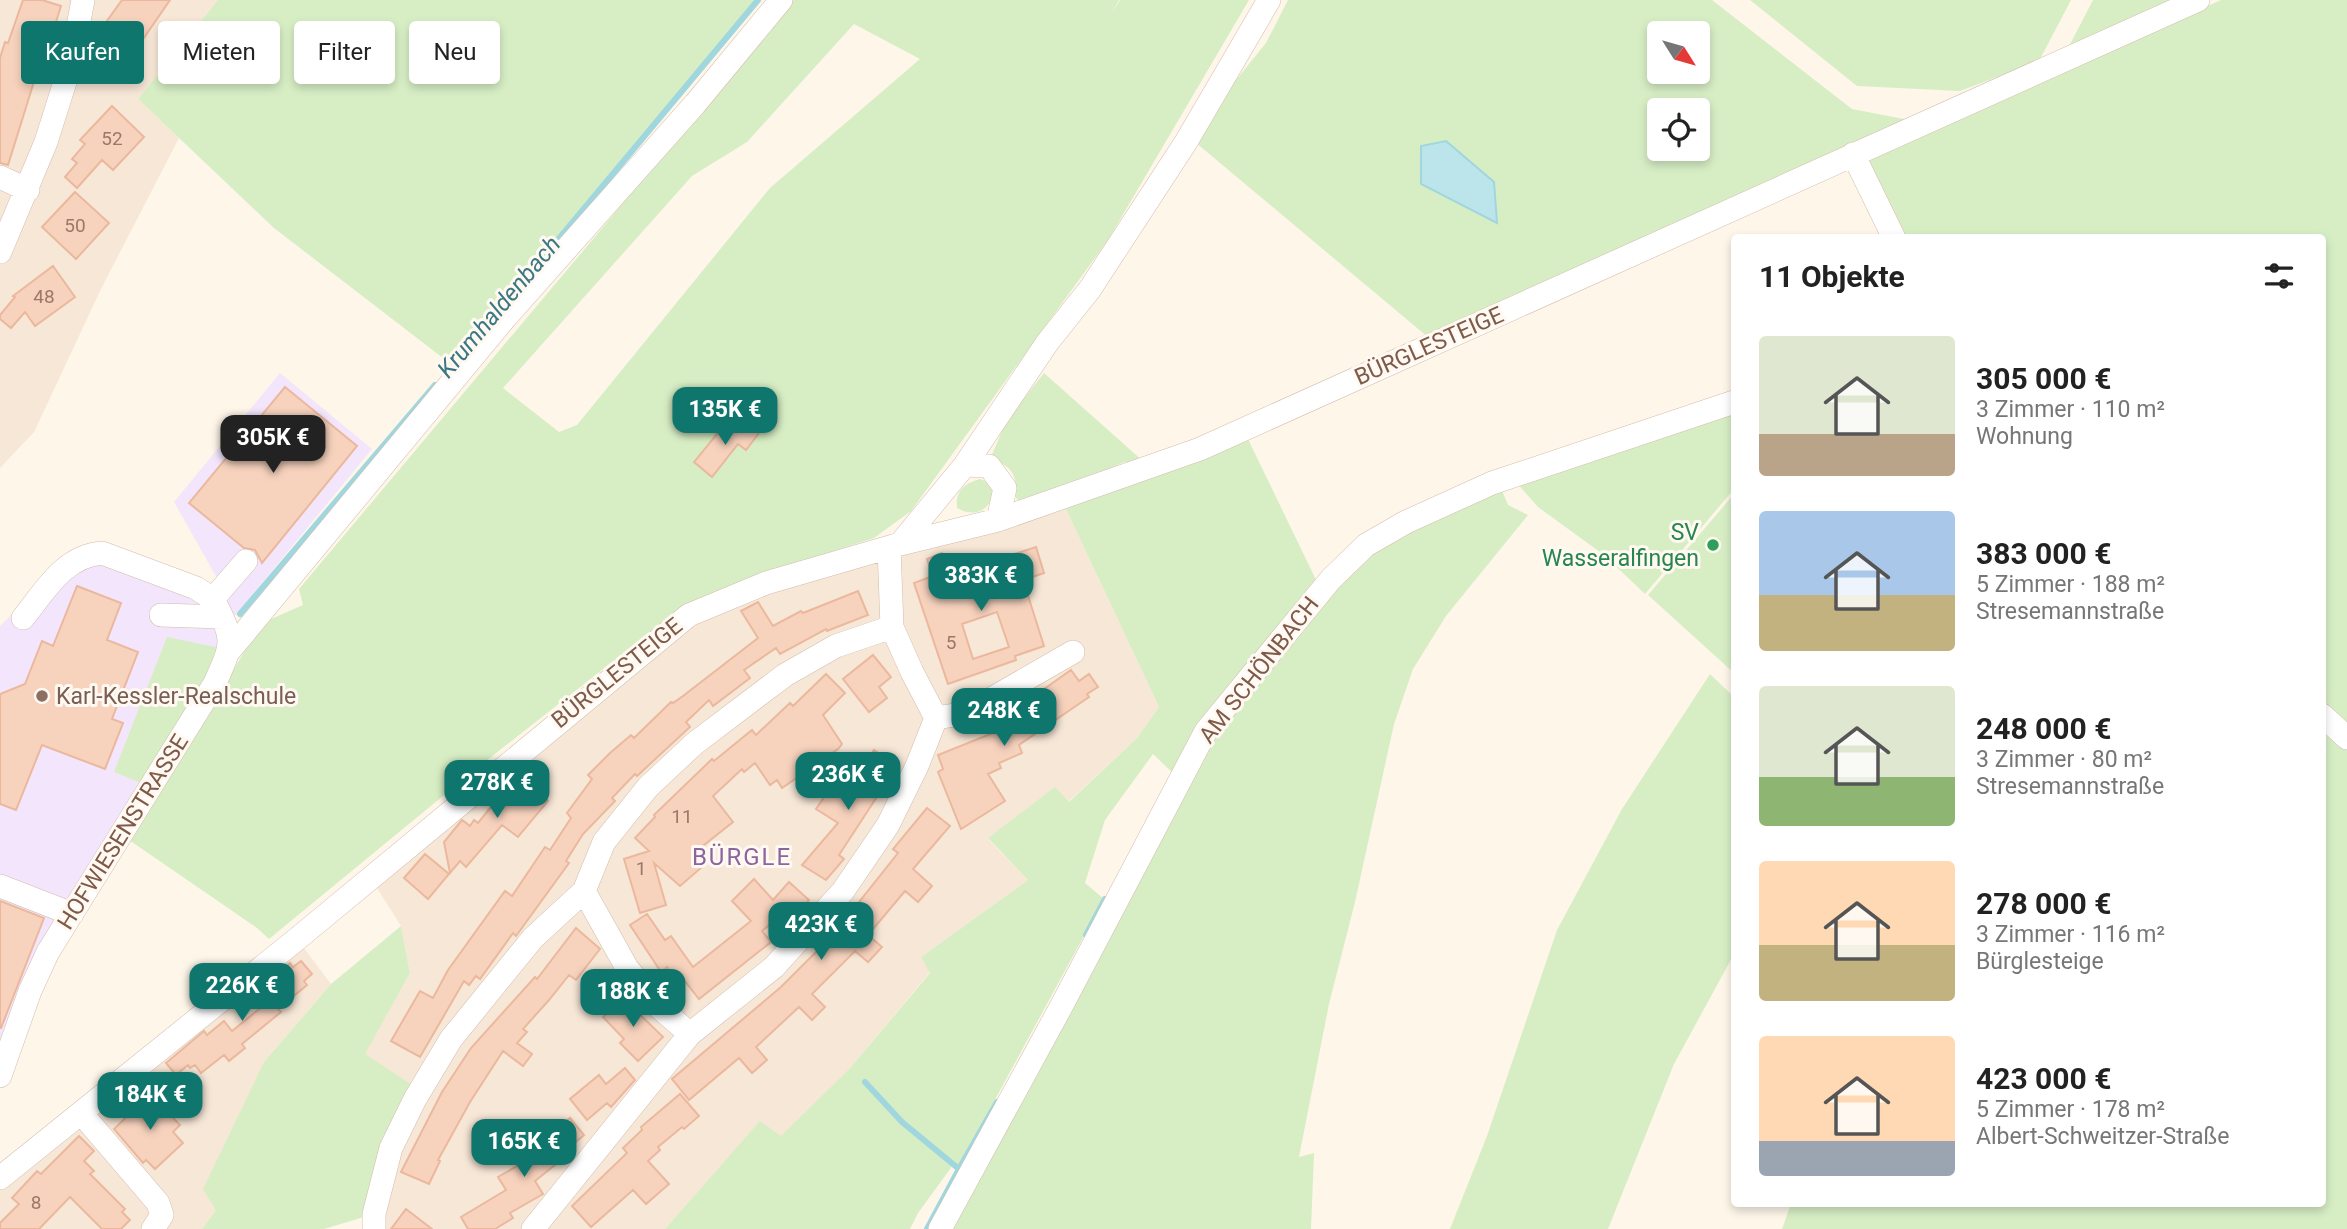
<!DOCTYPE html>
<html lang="de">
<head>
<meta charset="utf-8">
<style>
	body { margin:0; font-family:Roboto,sans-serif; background:#f2f2f2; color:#222; height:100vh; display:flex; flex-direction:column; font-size:26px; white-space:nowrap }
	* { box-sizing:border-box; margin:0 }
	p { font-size:23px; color:#767676 }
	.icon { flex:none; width:38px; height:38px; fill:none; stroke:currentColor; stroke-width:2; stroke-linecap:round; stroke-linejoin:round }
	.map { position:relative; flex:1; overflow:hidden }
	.details { position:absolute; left:1731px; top:234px; width:595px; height:973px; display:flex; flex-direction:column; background:#fff; border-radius:7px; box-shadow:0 4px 10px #0003 }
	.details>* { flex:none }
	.guide { position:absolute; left:21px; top:21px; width:665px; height:63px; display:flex; gap:14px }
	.needle { width:46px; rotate:127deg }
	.tools { position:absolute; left:1647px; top:21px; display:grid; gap:14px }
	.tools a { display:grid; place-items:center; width:63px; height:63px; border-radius:7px; background:#fff; box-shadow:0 4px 10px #0003; font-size:35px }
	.price { position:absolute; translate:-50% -60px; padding:0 16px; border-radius:14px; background:#0f766e; color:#fff; font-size:23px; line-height:46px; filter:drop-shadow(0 2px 4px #0008) }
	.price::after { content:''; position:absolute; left:50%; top:42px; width:21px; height:16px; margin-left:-10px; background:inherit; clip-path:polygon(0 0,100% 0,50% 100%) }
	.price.active { background:#222; color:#fff }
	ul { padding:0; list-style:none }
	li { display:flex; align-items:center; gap:21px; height:175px; padding:0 28px }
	li span { display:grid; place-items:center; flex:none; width:196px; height:140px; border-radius:7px; color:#555 }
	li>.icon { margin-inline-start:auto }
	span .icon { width:84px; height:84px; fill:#fffc; stroke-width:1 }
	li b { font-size:30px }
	h2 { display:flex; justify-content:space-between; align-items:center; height:84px; padding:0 28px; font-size:30px }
	.tag { padding:0 24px; border-radius:7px; background:#fff; box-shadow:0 4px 10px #0003; font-size:24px; line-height:63px }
	.tag.active { background:#0f766e; color:#fff }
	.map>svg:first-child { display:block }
</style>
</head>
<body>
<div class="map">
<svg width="2347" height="1229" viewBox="0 0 2347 1229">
	<rect width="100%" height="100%" fill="#fef6e9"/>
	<path fill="#f7e7d7" d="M0,0H218L138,99L179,138L101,289L34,432L0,468Z
		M1065,507L1159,707L1137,738L1068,802L1055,788L988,839L1028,880L921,957L930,972L851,1067L781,1137L760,1122L665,1229H374L364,1054L410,973L401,926L372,880L693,621L770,589Z
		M297,939L331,984L264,1062L216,1210L202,1229H0V1182Z"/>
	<path fill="#f3e5fb" d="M280,373L372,449L234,617L230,650L114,771L151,787L48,952L0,1076V626L65,561L93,548L212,594L221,585L174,502Z"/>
	<path fill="#d7eec5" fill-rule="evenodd" d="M218,0H758L671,107L452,365L274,228L138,99Z
		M788,0H1119L1111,14L1120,0H1249L1108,240L911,511L874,538L803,561L677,611L477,768L269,939L257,928L129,840L262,623L303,605L299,589L609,220ZM854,24L920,59L770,188L577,425L559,432L503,388L692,176L747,142Z
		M1288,0H1712L1852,109L1909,120L1429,338L1195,142L1232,85L1266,43ZM1659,33H1698V72H1659ZM1659,110H1698V149H1659Z
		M1750,0H2071L2039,61L1960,91L1857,86Z
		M2093,0H2190L2064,56Z
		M2221,0H2347V731L2322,706V238H1904L1868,160Z
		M1044,373L1144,462H1124L1085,480L1022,504L1016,498C1017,475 1013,466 990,459L1007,420Z
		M1734,407V489L1645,594L1604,555L1538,507L1514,480Z
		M1247,437L1319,586L1176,776L1153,754L1105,820L1085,883L1104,899L960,1164L953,1165L918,1213L910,1229H665L760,1121L781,1136L851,1067L930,973L921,957L1028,880L988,838L1055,787L1069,802L1137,738L1159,707L1065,507Z
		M980,479L990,483L995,492C989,511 974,518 957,508C955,491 965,483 980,479Z
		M1501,488L1508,505L1528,515L1446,616L1413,669L1394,724L1355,902L1329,1004L1299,1157L1314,1153L1311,1229H950L1205,749L1359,561L1402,530Z
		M1734,494V673L1648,595Z
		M167,637L230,650L151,787L114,772Z
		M1710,674L1734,697V954L1674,1064L1608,1229H1450L1487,1136L1557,930L1622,809Z
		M2322,712L2347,735V1229H1782L1791,1204H2322Z
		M401,926L410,973L365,1054L420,1090L374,1214L324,1229H202L216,1210L203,1189L264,1062L331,984Z"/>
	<path fill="#bbe5eb" stroke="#a0d6de" stroke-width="2" d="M1446,141L1494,182L1497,223L1421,184V146Z"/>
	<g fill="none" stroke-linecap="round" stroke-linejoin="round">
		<path stroke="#a0d6de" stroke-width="6" d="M531,272L758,0
			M240,614L435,385
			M1086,935L1105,899
			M865,1082L902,1122L959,1169L927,1229
			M959,1169L997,1102"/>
	</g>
	<path fill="#f7d3be" stroke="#ebb89d" stroke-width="2" fill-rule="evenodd" d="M23,0H42L61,6L49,44L46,43L8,165L0,163V58L5,42L8,43Z
		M122,0H170L137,48L133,46L124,58L108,47L117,34L104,25Z
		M112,106L144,137L113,170L102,160L77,188L65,177L77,163L72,159L85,144L80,140Z
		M75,192L109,223L76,259L42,227Z
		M53,266L75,297L35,326L25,312L11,328L0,319V315L15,297L13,296Z
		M285,387L357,446L262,563L255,550L244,548L189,503Z
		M742,419L759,433L746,450L738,444L712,477L694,462L721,429L730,435Z
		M1036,547L1044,573L1023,580L1044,646L1015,656L1016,660L948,684L914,583L933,576L927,559L942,553L949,575ZM997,612L1009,647L973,659L962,624Z
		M77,586L121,603L107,640L138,652L112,719L123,723L105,769L42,745L16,810L0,804V694L25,684L42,641L53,646Z
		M858,591L868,615L827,631L826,629L780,654L776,648L744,670L750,678L713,706L709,700L686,722L690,727L637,776L635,774L612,798L615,801L583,834L566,861L569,863L516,936L513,933L480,979L476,976L469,985L464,981L420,1057L391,1041L420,991L433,998L448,970L505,891L512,896L545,847L550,850L571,818L567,813L592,779L588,775L610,753L631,735L634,738L671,702L673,703L683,696L758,638L741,611L758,602L773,626L801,611L803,613Z
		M873,655L891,677L879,687L887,698L869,712L843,679Z
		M1071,670L1079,681L1089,674L1098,687L1087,694L1089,697L1019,745L1022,753L999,763L1001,768L988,774L1005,801L961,829L938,772L943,769L938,755L1020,722L1013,711Z
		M826,674L845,693L823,715L842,744L838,749L782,788L777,780L770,785L755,763L744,772L742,769L713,796L733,822L699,849L709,861L680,886L654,863L666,905L640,913L624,859L649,851L635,838L655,817L654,815L712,759L714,761L752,730L756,735L790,703L793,706Z
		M874,750L897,766L839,855L844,859L826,880L802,865L838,823L816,809L833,784L846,792Z
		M527,767L548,801L518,837L502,825L466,867L460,861L450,873L444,842L462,820L470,826L474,820L478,823L516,776Z
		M927,808L950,826L913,869L932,886L918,902L905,891L868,935L882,947L868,962L855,951L812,994L825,1007L812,1020L799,1007L756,1047L767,1060L752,1073L739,1058L689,1100L672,1079L781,987L850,918L848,916L898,853L893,849Z
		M425,854L449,874L428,899L404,878Z
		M754,879L773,900L789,882L809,900L792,920L784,913L762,931L771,942L699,999L677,971L672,974L667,967L661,972L630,925L647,914L665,940L671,936L693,967L751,921L732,901Z
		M0,901L44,918L1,1028H0Z
		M576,928L600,949L576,980L569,975L549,1000L523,1029L527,1032L517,1043L532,1054L523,1066L503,1051L470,1102L438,1160L440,1161L429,1184L401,1172L442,1092L471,1048L535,977L537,979Z
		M301,961L312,974L304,981L307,985L278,1009L281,1012L242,1044L245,1048L229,1061L224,1055L201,1073L195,1065L190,1068L188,1065L176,1075L166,1063L204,1031L207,1035L224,1021L232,1031L269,1001L258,988L290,963L293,967Z
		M623,998L663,1037L638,1061L620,1043L624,1039L603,1017Z
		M625,1068L635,1080L611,1107L607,1103L587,1120L570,1099L599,1075L606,1084Z
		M150,1094L180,1125L173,1132L183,1143L155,1169L146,1160L143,1163L114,1129Z
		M680,1094L699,1116L684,1129L682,1127L658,1147L660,1150L648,1161L669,1184L646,1204L633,1190L591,1227L572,1206L627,1153L623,1148L642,1130L641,1127Z
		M570,1118L584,1135L553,1161L555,1165L535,1181L543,1194L510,1213L513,1218L495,1229H468L461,1217L506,1190L498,1177L543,1151L532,1136L545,1125L551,1133Z
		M79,1136L94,1151L84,1161L94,1171L90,1174L125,1209L122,1212L130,1220L121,1229H102L70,1197L39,1229H0V1223L19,1204L12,1198L37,1171L41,1174Z
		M406,1209L432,1229H391Z"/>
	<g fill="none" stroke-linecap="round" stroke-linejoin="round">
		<defs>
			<path id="minor" d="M1853,154L1894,238
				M0,177L28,190
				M0,252L46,142L71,63L83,0
				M965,465L989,466L1005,488L998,520
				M900,544L965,465L1047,343L1090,289L1186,142L1269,0
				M889,548L892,627L912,672L936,718
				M161,615L222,617
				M23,618C45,591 64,556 102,553L196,588L213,599
				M230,650L505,318L695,104L781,0
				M2322,715L2347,738
				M936,718L967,713L1073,652
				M0,886L72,914
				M584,891L627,968L660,1008L690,1034
				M0,1076L30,991L48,952L215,683C234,641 234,640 213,599L246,561
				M82,1114L158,1203L162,1215L153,1229
				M0,1178L297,939L689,615L766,583L900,544L998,520L1200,449L2198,0
				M374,1229V1214L391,1148L415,1099L451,1039L533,938L584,891L604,842L648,787L694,744L785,675L836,646L892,627
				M533,1229L690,1034L774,967L843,891L888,825L917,766L936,718
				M940,1229L1062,1005L1206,731L1331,579L1366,545L1406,522L1492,483L1734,402"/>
		</defs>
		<use href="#minor" stroke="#d3bcad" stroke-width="24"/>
		<use href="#minor" stroke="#fff" stroke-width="23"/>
	</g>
	<circle fill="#2e9e5b" stroke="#fff9f2" stroke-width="2.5" cx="1713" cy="545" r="7"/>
	<circle fill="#8d6e63" stroke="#fff9f2" stroke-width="2.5" cx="42" cy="696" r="7"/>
	<g text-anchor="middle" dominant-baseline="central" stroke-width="6" stroke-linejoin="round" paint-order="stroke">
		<g font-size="19" fill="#9c7866">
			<text x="112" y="138">52</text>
			<text x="75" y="225">50</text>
			<text x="44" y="296">48</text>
			<text x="951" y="642">5</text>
			<text x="682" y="816">11</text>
			<text x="641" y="868">1</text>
			<text x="36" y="1202">8</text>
		</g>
		<g font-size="23" fill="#7d5a49" stroke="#fff9f2">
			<text transform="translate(1429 346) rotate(-24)">BÜRGLESTEIGE</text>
			<text transform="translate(1259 670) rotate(-52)">AM SCHÖNBACH</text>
			<text transform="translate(617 673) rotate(-39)">BÜRGLESTEIGE</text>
			<text transform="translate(123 832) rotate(-58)">HOFWIESENSTRASSE</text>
		</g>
		<g font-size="23" fill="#27864d" stroke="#fff9f2" text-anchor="end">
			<text x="1699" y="532">SV<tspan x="1699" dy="26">Wasseralfingen</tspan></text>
		</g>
		<g font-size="23" fill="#785e54" stroke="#fff9f2" text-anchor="start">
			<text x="56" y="696">Karl-Kessler-Realschule</text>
		</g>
		<g font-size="24" font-style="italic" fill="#3a7883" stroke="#fff9f2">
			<text transform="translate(499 307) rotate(-50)">Krumhaldenbach</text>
		</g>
		<g font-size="24" letter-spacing="2" fill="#8a659f" stroke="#fff9f2">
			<text x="742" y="857">BÜRGLE</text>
		</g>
	</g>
</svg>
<div class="tools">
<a><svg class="needle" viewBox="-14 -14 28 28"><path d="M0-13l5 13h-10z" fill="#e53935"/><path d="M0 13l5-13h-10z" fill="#767676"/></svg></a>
<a><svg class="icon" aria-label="locate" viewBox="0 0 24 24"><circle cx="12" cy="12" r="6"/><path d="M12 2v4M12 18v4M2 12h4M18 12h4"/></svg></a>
</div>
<b class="price" style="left:725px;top:447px">135K €</b>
<b class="price active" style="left:273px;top:475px">305K €</b>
<b class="price" style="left:981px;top:613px">383K €</b>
<b class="price" style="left:1004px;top:748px">248K €</b>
<b class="price" style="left:848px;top:812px">236K €</b>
<b class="price" style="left:497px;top:820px">278K €</b>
<b class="price" style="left:821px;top:962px">423K €</b>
<b class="price" style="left:242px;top:1023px">226K €</b>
<b class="price" style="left:633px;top:1029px">188K €</b>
<b class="price" style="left:150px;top:1132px">184K €</b>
<b class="price" style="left:524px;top:1179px">165K €</b>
<div class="guide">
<a class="tag active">Kaufen</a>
<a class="tag">Mieten</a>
<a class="tag">Filter</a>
<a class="tag">Neu</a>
</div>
<section class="details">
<h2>11 Objekte<svg class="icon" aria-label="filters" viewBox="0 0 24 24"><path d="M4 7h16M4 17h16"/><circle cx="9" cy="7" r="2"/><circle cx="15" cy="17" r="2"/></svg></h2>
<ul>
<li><span style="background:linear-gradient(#dfe7d0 70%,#b9a48a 0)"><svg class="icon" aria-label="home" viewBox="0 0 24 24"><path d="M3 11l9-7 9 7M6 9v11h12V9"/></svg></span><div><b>305 000 €</b><p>3 Zimmer · 110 m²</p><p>Wohnung</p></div></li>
<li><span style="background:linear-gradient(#a9c7e8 60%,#c2b280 0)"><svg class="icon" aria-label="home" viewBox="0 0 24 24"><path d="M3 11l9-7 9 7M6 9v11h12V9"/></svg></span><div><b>383 000 €</b><p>5 Zimmer · 188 m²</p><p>Stresemannstraße</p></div></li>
<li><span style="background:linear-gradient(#dfe7d0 65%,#8fb573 0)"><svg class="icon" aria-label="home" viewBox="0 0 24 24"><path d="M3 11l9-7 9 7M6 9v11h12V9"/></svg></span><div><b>248 000 €</b><p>3 Zimmer · 80 m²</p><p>Stresemannstraße</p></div></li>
<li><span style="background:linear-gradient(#ffd9b3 60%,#c2b280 0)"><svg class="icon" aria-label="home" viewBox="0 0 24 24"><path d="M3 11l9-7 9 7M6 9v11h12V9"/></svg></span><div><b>278 000 €</b><p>3 Zimmer · 116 m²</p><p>Bürglesteige</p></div></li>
<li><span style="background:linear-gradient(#ffd9b3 75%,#9aa5b1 0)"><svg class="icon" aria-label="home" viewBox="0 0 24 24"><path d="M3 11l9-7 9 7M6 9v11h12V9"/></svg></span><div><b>423 000 €</b><p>5 Zimmer · 178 m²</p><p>Albert-Schweitzer-Straße</p></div></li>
</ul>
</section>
</div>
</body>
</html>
